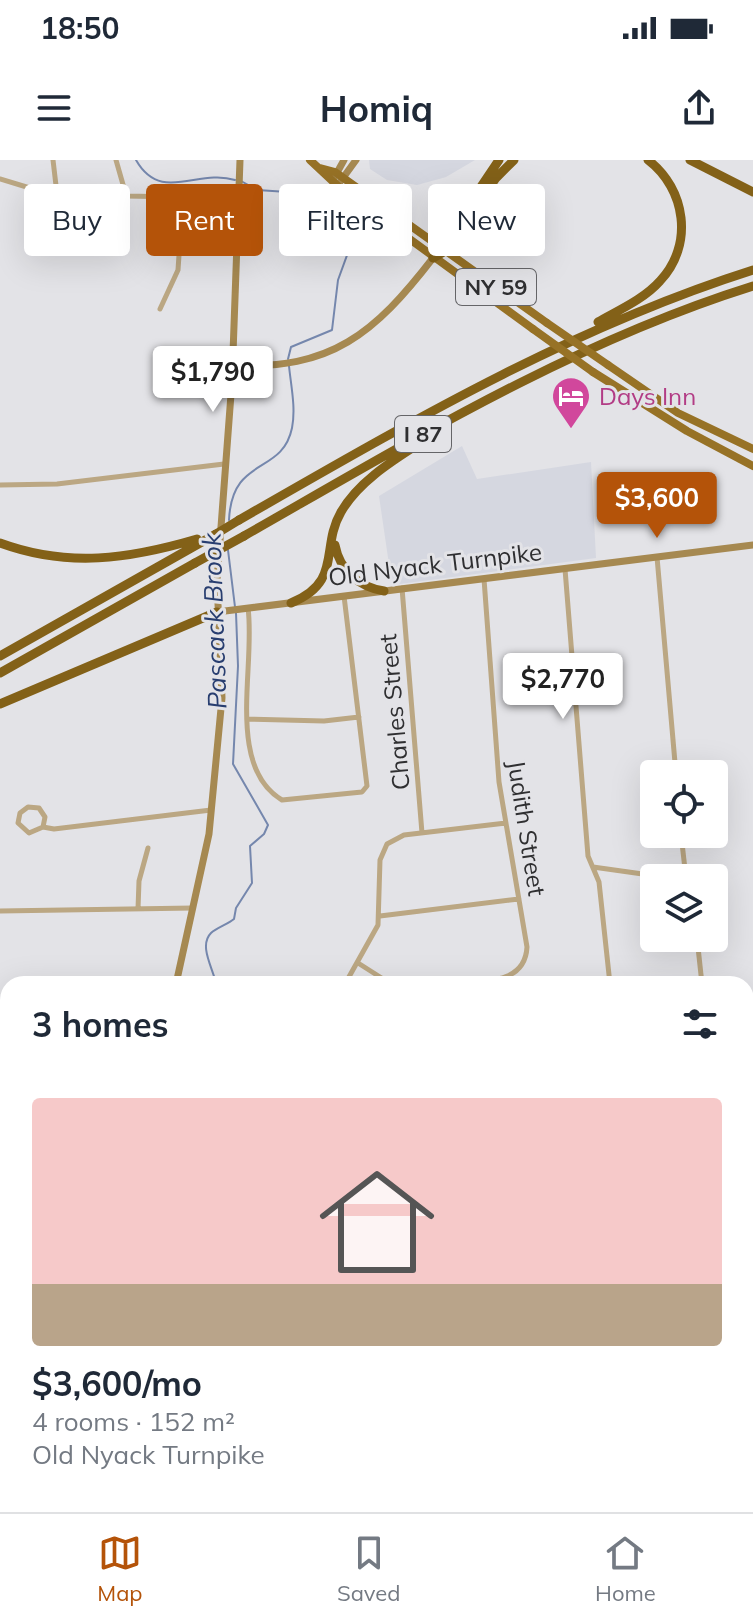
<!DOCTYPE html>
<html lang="en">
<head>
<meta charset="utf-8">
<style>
	body { margin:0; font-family:Mulish,sans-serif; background:#f6f6f7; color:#1f2937; height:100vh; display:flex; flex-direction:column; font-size:30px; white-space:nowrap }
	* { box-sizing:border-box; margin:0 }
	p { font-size:26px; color:#747a83 }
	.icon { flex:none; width:44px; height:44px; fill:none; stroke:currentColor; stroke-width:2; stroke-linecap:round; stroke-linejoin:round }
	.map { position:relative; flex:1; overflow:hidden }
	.sheet { position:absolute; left:0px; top:816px; width:754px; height:536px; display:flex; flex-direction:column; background:#fff; border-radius:24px 24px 0 0; box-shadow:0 8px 32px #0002 }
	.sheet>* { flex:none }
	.guide { position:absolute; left:24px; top:24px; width:706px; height:72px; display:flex; gap:16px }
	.buttons { position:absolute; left:640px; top:600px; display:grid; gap:16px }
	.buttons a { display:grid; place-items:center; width:88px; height:88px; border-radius:8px; background:#fff; box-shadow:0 8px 32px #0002; font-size:40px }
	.price { position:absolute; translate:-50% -68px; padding:0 18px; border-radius:8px; background:#fff; color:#222; font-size:26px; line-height:52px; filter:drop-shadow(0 2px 4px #0008) }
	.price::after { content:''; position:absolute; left:50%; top:48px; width:24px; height:18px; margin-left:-12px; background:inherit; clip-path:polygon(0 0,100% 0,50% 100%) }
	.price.current { background:#b45309; color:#fff }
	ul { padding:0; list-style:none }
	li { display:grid; align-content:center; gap:16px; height:424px; padding:0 32px }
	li+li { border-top:2px solid #e0e1e3 }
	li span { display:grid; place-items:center; height:248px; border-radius:8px; color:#555 }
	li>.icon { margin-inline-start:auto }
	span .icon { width:144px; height:144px; fill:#fffc; stroke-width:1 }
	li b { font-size:34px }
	h2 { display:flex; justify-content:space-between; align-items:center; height:96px; padding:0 32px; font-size:34px }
	.tag { padding:0 28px; border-radius:8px; background:#fff; box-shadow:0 8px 32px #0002; font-size:28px; line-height:72px }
	.tag.current { background:#b45309; color:#fff }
	.status { display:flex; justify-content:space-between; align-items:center; height:56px; padding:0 40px; background:#fff; direction:ltr }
	.status svg { height:22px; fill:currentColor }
	header { display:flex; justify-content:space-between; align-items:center; height:104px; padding:0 32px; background:#fff; font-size:36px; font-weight:700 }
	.tabs { display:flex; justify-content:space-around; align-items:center; height:112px; border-top:2px solid #e0e1e3; background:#fff; font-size:22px; color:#747a83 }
	.tabs a { display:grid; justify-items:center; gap:4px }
	.tabs .current { color:#b45309 }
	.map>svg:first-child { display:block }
</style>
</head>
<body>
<div class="status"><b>18:50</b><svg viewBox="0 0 49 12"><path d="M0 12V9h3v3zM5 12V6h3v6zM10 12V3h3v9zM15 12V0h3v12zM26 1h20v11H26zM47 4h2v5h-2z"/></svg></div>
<header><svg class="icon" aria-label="menu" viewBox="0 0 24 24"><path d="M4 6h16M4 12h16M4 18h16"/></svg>Homiq<svg class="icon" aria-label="share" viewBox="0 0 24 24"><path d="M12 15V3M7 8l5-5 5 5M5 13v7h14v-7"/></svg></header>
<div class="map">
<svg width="753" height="1352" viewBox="0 0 753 1352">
	<rect width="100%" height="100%" fill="#e3e3e7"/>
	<path fill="#d5d7e0" d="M369,0H475L446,17L417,25L387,20L370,9Z
		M462,286L477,319L591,302L596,398L392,425L379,336Z"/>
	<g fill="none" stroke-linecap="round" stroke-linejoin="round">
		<path stroke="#7587ad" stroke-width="2" d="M136,0C161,44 198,8 235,20
			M241,21L257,30L303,33L322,40L337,52L347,70L350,87L338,120L332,170L291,187L288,199
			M229,360C232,295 282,316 292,268C296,248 291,226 289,206
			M228,390L235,447
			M216,824C214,810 198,786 211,773C216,768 228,764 234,759L236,748L252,723L250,686L264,674L268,665L233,604L238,506L236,453
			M326,1352L337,1344"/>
		<path stroke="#bba783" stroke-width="5" d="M53,0L57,34
			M116,0L126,35
			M0,19L43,32L70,35L236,38
			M160,149L178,110L183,36
			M0,325L57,324L224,304
			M657,397L676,614
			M565,409L588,696L599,722L610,824
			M402,428L422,673
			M248,448C256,505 225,606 282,640L362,632L367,626L344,436
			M249,559L324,561L359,557
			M43,667L45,657L39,648L28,647L20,653L18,663L29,673L43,667L54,669L211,650
			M681,674L686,718
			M593,707L671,718
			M138,749L139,721L148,688
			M0,751L193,748
			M380,756L519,739
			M697,778L702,824
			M358,803L391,824
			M345,824L378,765L380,700L387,684L404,675L506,663
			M458,824C486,820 525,824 527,787L499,622L484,419
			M0,868L8,886
			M746,868L753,856
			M0,1174L8,1175
			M746,1216H753
			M0,1250L8,1233
			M0,1335L8,1338
			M20,1344L37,1352
			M667,1352L668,1344"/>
		<path stroke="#a68951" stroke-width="7" d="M334,18L344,0
			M340,22L356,0
			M232,205C331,211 375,173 433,98
			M217,452L753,385
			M176,824L209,674L222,538L217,420L232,221L240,0
			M102,1352L103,1344"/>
		<path stroke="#977226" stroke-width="8" d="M310,0L341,29L533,169
			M320,8L335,12L547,163
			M608,205L678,253L753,289
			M593,212L687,271L753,306"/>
		<path stroke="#836118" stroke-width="9" d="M690,0L753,32
			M433,98L445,91L496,18L514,0
			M433,98L499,0
			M598,162C619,150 644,139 660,121C694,85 686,29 648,0
			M239,360C405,265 570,168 753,110
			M244,376C409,282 571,183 753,126
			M0,383C68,408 129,399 197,379
			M335,385C340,411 359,427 384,431
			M291,443C343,422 320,388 341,352C358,322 392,301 420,283
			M0,496L216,374
			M0,513L195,403
			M0,544L217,452"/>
		<path stroke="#977226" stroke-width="8" d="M547,163L608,205
			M533,169L593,212"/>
		<path stroke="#836118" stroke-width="9" d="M216,374L239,360
			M195,403L244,376"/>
	</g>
	<defs>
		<symbol id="hotel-pin" viewBox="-11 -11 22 30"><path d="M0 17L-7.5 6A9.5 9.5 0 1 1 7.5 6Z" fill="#d1479c" stroke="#e3e3e7"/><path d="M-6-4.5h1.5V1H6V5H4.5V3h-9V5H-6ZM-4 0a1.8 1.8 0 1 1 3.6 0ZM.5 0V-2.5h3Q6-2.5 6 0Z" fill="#fff"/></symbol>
	</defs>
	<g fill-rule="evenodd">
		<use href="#hotel-pin" x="549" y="214" width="44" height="60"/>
	</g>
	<g text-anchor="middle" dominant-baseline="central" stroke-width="6" stroke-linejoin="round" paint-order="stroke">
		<g fill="#e3e3e7" stroke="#656568" stroke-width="2">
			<rect x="456" y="109" width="80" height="36" rx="6"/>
			<rect x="395" y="256" width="56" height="36" rx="6"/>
		</g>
		<g font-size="22" font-weight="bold" fill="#2f2f31">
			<text x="496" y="127">NY 59</text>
			<text x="423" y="274">I 87</text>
		</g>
		<g font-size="24" fill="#b23c85" stroke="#e3e3e7" text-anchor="start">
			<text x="599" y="236">Days Inn</text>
		</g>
		<g font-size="24" fill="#2f2f31" stroke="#e3e3e7">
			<text transform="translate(435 404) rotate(-7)">Old Nyack Turnpike</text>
			<text transform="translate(394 552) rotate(-95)">Charles Street</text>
			<text transform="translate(527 668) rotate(81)">Judith Street</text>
		</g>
		<g font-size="26" font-style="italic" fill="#283e70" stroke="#e3e3e7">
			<text transform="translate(214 461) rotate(-92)">Pascack Brook</text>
		</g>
	</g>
</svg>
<div class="buttons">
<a><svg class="icon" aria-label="locate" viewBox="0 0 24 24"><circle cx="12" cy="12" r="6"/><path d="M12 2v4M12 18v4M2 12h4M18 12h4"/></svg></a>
<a><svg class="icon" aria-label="layers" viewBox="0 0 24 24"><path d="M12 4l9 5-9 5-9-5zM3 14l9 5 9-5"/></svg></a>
</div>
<b class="price" style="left:213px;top:254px">$1,790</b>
<b class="price current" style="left:657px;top:380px">$3,600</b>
<b class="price" style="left:563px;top:561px">$2,770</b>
<div class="guide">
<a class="tag">Buy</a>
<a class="tag current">Rent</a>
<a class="tag">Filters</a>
<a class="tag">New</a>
</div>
<section class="sheet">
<h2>3 homes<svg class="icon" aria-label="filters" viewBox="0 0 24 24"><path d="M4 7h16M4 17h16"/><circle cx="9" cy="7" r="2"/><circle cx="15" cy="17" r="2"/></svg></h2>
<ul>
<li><span style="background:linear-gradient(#f6c9c9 75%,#b9a48a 0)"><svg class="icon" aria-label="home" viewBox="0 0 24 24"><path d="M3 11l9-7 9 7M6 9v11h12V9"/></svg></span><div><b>$3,600/mo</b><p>4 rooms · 152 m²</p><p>Old Nyack Turnpike</p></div></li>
</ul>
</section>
</div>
<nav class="tabs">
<a class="current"><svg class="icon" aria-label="map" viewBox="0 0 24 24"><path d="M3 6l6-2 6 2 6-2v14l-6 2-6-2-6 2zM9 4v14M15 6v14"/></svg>Map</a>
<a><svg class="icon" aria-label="saved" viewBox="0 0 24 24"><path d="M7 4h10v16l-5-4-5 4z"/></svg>Saved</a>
<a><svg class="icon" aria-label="home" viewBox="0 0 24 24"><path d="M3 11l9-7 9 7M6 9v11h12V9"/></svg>Home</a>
</nav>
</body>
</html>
